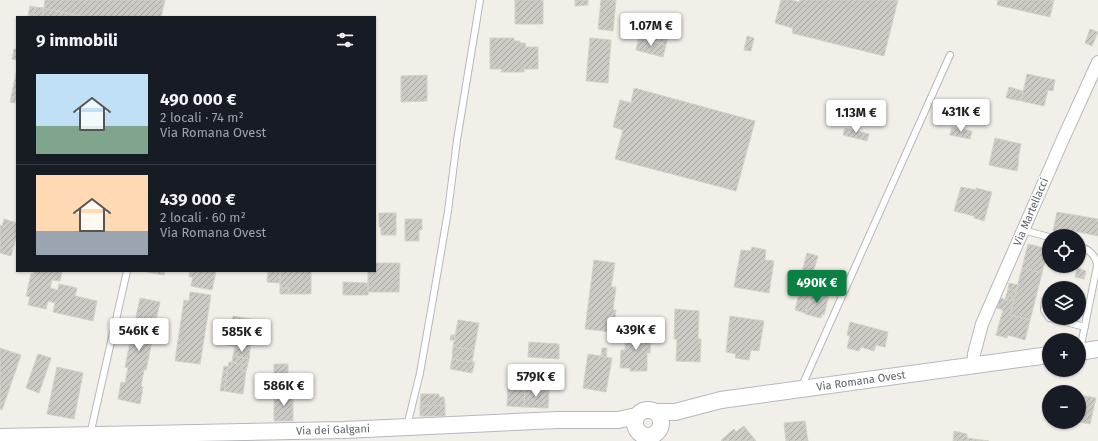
<!DOCTYPE html>
<html lang="it">
<head>
<meta charset="utf-8">
<style>
	body { margin:0; font-family:"Fira Sans",sans-serif; background:#20242c; color:#f1f3f6; height:100vh; display:flex; flex-direction:column; font-size:15px; white-space:nowrap }
	* { box-sizing:border-box; margin:0 }
	p { font-size:13px; color:#9ea1a6 }
	.icon { flex:none; width:22px; height:22px; fill:none; stroke:currentColor; stroke-width:2; stroke-linecap:round; stroke-linejoin:round }
	.map { position:relative; flex:1; overflow:hidden }
	.panel { position:absolute; left:16px; top:16px; width:360px; height:256px; display:flex; flex-direction:column; background:#171b24; border-radius:0px; box-shadow:0 1px 3px #0004 }
	.panel>* { flex:none }
	.controls { position:absolute; left:1042px; top:229px; display:grid; gap:8px }
	.controls a { display:grid; place-items:center; width:44px; height:44px; border-radius:50%; background:#171b24; box-shadow:0 1px 3px #0004; font-size:20px }
	.price { position:absolute; translate:-50% -34px; padding:0 9px; border-radius:4px; background:#fff; color:#222; font-size:13px; line-height:26px; filter:drop-shadow(0 1px 2px #0008) }
	.price::after { content:''; position:absolute; left:50%; top:24px; width:12px; height:9px; margin-left:-6px; background:inherit; clip-path:polygon(0 0,100% 0,50% 100%) }
	.price.selected { background:#0b8043; color:#fff }
	ul { padding:0; list-style:none }
	li { display:flex; align-items:center; gap:12px; height:100px; padding:0 20px }
	li+li { border-top:1px solid #363941 }
	li span { display:grid; place-items:center; flex:none; width:112px; height:80px; border-radius:0px; color:#555 }
	li>.icon { margin-inline-start:auto }
	span .icon { width:48px; height:48px; fill:#fffc; stroke-width:1 }
	li b { font-size:17px }
	h2 { display:flex; justify-content:space-between; align-items:center; height:48px; padding:0 20px; font-size:17px }
	.map>svg:first-child { display:block }
</style>
</head>
<body>
<div class="map">
<svg width="1098" height="441" viewBox="0 0 1098 441">
	<defs>
		<pattern id="building-hatch" width="6" height="6" patternUnits="userSpaceOnUse"><rect width="6" height="6" fill="#cccac5"/><path d="M-1 1l2-2M0 6l6-6M5 7l2-2" fill="none" stroke="#a9a8a4"/></pattern>
	</defs>
	<rect width="100%" height="100%" fill="#f1efe8"/>
	<path fill="url(#building-hatch)" stroke="#d6d1c6" d="M45,0H165L161,17H84L44,8Z
		M515,0H543V24H515Z
		M575,0H588V5L575,6Z
		M601,0H616L613,31L598,29Z
		M781,0H791L799,2L800,0H898L884,56L792,33L793,28L775,23Z
		M998,0H1054L1050,17L997,5Z
		M30,6L35,7L33,17H28Z
		M35,7L44,8L42,17H33Z
		M44,8L84,17H42Z
		M643,22L670,30L666,45L639,37Z
		M1090,29L1098,32L1092,46L1085,43Z
		M747,36L754,38L751,51L744,50Z
		M639,37L666,45L663,57L636,50Z
		M490,38H514V41H520V43H526L525,47H538V69H524V72H501L502,69H490Z
		M590,38L611,40L608,83L586,81Z
		M14,49H17V60L12,59Z
		M17,69V94L15,103L10,102Z
		M1027,74L1055,80L1053,91L1048,90L1044,106L1021,101Z
		M427,75V101L401,102V76Z
		M1009,87L1023,91L1021,101L1006,98Z
		M634,88L755,121L736,191L615,159L623,130L613,127L620,100L631,103Z
		M952,127L972,131L970,139L950,135Z
		M845,128L869,134L867,141L843,135Z
		M995,138L1021,144L1018,159L1019,160L1017,171L989,165Z
		M961,187L976,190V188L992,192L984,221L974,218V216L954,211Z
		M1057,212L1098,219V236L1074,231L1073,235L1053,231Z
		M379,213H396V235H381V227H379Z
		M4,219L17,223V234L11,256L0,253V225L2,226Z
		M405,219H422V230H419V241H405Z
		M1028,244L1048,249L1042,273L1022,268Z
		M752,247L766,250L765,260L774,261L769,293L734,287L741,250L751,251Z
		M807,253L818,256L810,282L800,279Z
		M594,260L615,263L611,287H616L613,310H616L613,332L585,329Z
		M375,263H400L399,292H368V271H375Z
		M1022,268L1042,273L1030,320L1010,315Z
		M1077,268L1086,271L1084,279L1075,277Z
		M34,271H62L60,281L52,280L50,288L58,290L59,284L77,288L75,296L97,301L93,321L53,312L55,303L48,301L46,309L28,305L30,297L26,296L31,274H33Z
		M148,271H165L164,275L147,272Z
		M190,271H216L212,290L191,286L193,277H189Z
		M268,271H280V283L267,282Z
		M280,271H311V294H289V288H280Z
		M343,282L368,283V295H343Z
		M1009,283L1018,285L1016,291L1008,289Z
		M801,286L813,290L805,313L795,310Z
		M280,288H289V294H280Z
		M1008,289L1016,291L1010,315L1030,320L1025,340L1008,335L1007,338L996,335L1003,310L997,308L1000,298L1011,301L1012,295L1007,293Z
		M813,290L829,294L824,315L822,314L821,318L805,314Z
		M190,292L211,295L200,364L175,361L184,300L189,301Z
		M1007,293L1012,295L1011,301L1005,300Z
		M140,298L160,302L156,320L154,319L151,335L153,336L146,370H144L141,386L143,387L140,404L118,399L121,382L125,383L128,368L125,367L132,332L135,333L138,318L136,317Z
		M675,309L699,311L698,339H701L700,362L676,361L677,339H674Z
		M233,316L255,320L250,350L228,345L229,337H232L233,331L231,330Z
		M730,316L764,321L759,351L751,350L749,360L735,358L736,354L726,352Z
		M458,320L479,323L474,350L453,347Z
		M850,322L888,332L885,347L876,345L874,351L861,347L859,351L847,348L850,336L847,335Z
		M626,331L647,332L646,337H651L650,353H647V371H630V368H620L621,350H625Z
		M451,335H455V340H450Z
		M529,342L559,344V359L528,357Z
		M235,346L250,350L249,359L233,356Z
		M453,347L474,350L472,362L452,359Z
		M0,348L21,355L2,410L0,409Z
		M602,348H607L606,357L601,356Z
		M38,354L51,358L39,393L26,388Z
		M588,354L612,358L606,392L583,388Z
		M233,356L249,359L246,371H242L243,365L232,362Z
		M452,359L475,362L472,373L450,369Z
		M229,362H232L231,368H228L224,391H220L224,366L228,367Z
		M232,362L243,365L242,371H246L243,394L224,391L228,368H231Z
		M274,364H288V380H274Z
		M57,367L83,373L74,419L47,414Z
		M509,372L520,373L519,388H508Z
		M274,380H293V392L274,393Z
		M535,381L549,382V390L536,389Z
		M508,388L525,389L524,407L507,406Z
		M525,389L549,390L548,408L524,407Z
		M293,392V421H274V393Z
		M421,394H439V397H444L445,405L420,406Z
		M1079,395L1096,398L1090,424L1079,422Z
		M445,405V416H420V406Z
		M805,421L808,441H786L784,423Z
		M744,426L756,441H722L721,440L734,429L736,432Z
		M954,431L967,434V438L989,441H953Z"/>
	<g fill="none" stroke-linecap="round" stroke-linejoin="round">
		<defs>
			<path id="service" d="M1023,230L1049,237
				M1079,246C1089,249 1096,255 1097,266L1080,350
				M1045,300L1044,310L1049,318
				M1050,318L1085,327
				M801,388L950,55
				M407,426L420,373L433,299L448,211L457,140L480,0
				M90,435L127,271"/>
			<path id="minor" d="M973,365L974,354L982,324L1063,139L1098,62"/>
			<path id="tertiary" d="M1079,352L1098,349
				M635 423a13 13 0 1 1 26 0a13 13 0 1 1-26 0Z
				M655,412H675L721,400L1049,355
				M0,437L344,430L557,420H618L636,416"/>
		</defs>
		<use href="#service" stroke="#b5b8bc" stroke-width="8"/>
		<use href="#minor" stroke="#b5b8bc" stroke-width="14"/>
		<use href="#tertiary" stroke="#b5b8bc" stroke-width="18"/>
		<use href="#service" stroke="#fff" stroke-width="6"/>
		<use href="#minor" stroke="#fff" stroke-width="12"/>
		<use href="#tertiary" stroke="#fff" stroke-width="16"/>
	</g>
	<g text-anchor="middle" dominant-baseline="central" stroke-width="3" stroke-linejoin="round" paint-order="stroke">
		<g font-size="11" fill="#5f6368" stroke="#fff">
			<text transform="translate(1031 212) rotate(-67)">Via Martellacci</text>
			<text transform="translate(861 381) rotate(-8)">Via Romana Ovest</text>
			<text transform="translate(333 430) rotate(-2)">Via dei Galgani</text>
		</g>
	</g>
</svg>
<div class="controls">
<a><svg class="icon" aria-label="locate" viewBox="0 0 24 24"><circle cx="12" cy="12" r="6"/><path d="M12 2v4M12 18v4M2 12h4M18 12h4"/></svg></a>
<a><svg class="icon" aria-label="layers" viewBox="0 0 24 24"><path d="M12 4l9 5-9 5-9-5zM3 14l9 5 9-5"/></svg></a>
<a>+</a>
<a>−</a>
</div>
<b class="price" style="left:651px;top:47px">1.07M €</b>
<b class="price" style="left:961px;top:133px">431K €</b>
<b class="price" style="left:856px;top:134px">1.13M €</b>
<b class="price selected" style="left:817px;top:304px">490K €</b>
<b class="price" style="left:636px;top:351px">439K €</b>
<b class="price" style="left:139px;top:352px">546K €</b>
<b class="price" style="left:242px;top:353px">585K €</b>
<b class="price" style="left:536px;top:398px">579K €</b>
<b class="price" style="left:284px;top:407px">586K €</b>
<section class="panel">
<h2>9 immobili<svg class="icon" aria-label="filters" viewBox="0 0 24 24"><path d="M4 7h16M4 17h16"/><circle cx="9" cy="7" r="2"/><circle cx="15" cy="17" r="2"/></svg></h2>
<ul>
<li><span style="background:linear-gradient(#bfe0f5 65%,#7fa58c 0)"><svg class="icon" aria-label="home" viewBox="0 0 24 24"><path d="M3 11l9-7 9 7M6 9v11h12V9"/></svg></span><div><b>490 000 €</b><p>2 locali · 74 m²</p><p>Via Romana Ovest</p></div></li>
<li><span style="background:linear-gradient(#ffd9b3 70%,#9aa5b1 0)"><svg class="icon" aria-label="home" viewBox="0 0 24 24"><path d="M3 11l9-7 9 7M6 9v11h12V9"/></svg></span><div><b>439 000 €</b><p>2 locali · 60 m²</p><p>Via Romana Ovest</p></div></li>
</ul>
</section>
</div>
</body>
</html>
